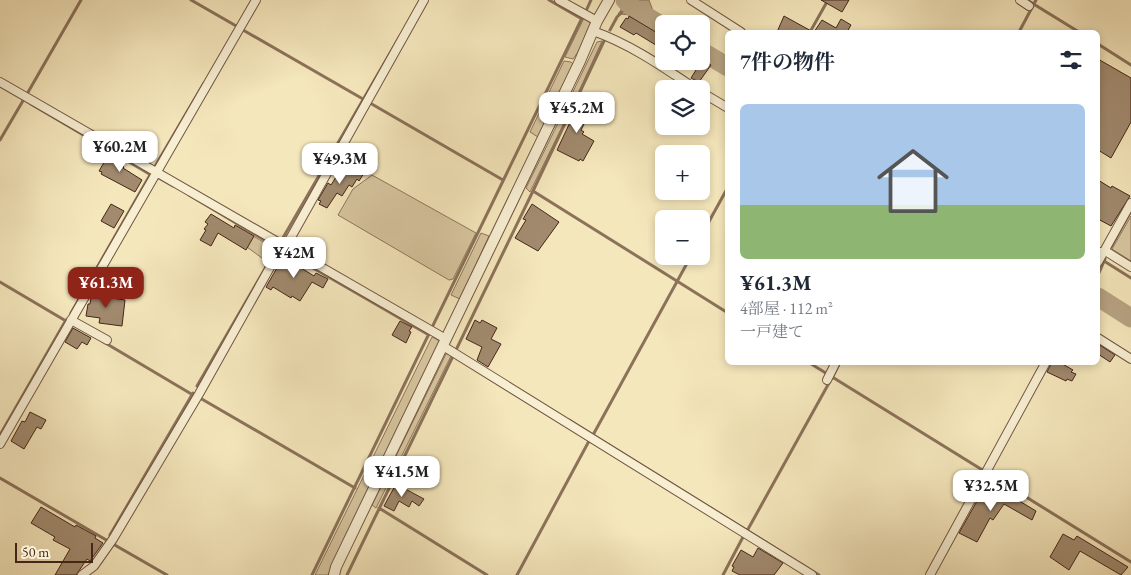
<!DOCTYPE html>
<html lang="ja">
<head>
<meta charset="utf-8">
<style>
	body { margin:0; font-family:"EB Garamond","Noto Serif JP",serif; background:#f6f6f7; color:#1f2937; height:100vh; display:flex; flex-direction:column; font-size:19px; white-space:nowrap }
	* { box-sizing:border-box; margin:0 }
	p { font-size:16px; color:#747a83 }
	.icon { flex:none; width:28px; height:28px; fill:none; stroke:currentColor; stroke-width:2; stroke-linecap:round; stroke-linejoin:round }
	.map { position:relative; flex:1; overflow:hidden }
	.sheet { position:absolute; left:725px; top:30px; width:375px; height:335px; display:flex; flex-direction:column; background:#fff; border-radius:8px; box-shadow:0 2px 8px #0003 }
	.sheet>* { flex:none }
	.fabs { position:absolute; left:655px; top:15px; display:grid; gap:10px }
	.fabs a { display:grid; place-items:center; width:55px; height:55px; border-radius:8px; background:#fff; box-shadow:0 2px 8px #0003; font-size:25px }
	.scale { position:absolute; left:15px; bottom:12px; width:78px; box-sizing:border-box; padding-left:5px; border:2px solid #452619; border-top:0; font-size:14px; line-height:18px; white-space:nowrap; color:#452619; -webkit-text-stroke:4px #f8efd3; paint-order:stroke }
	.price { position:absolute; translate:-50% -42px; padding:0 11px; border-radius:10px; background:#fff; color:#222; font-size:16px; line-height:32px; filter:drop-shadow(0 1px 2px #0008) }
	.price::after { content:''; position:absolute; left:50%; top:30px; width:15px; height:11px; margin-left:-8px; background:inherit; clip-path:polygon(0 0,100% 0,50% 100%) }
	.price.on { background:#8f2418; color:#fff }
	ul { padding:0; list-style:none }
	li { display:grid; align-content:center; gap:10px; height:265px; padding:0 15px }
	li+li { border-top:1px solid #e0e1e3 }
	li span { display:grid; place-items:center; height:155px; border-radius:8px; color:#555 }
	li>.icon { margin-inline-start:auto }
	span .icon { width:90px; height:90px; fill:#fffc; stroke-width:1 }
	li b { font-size:21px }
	h2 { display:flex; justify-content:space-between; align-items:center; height:60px; padding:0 15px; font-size:21px }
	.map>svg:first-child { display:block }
</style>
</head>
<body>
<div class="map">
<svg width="1131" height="575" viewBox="0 0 1131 575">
	<rect width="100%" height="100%" fill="#f5e7bc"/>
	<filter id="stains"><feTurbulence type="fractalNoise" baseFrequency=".004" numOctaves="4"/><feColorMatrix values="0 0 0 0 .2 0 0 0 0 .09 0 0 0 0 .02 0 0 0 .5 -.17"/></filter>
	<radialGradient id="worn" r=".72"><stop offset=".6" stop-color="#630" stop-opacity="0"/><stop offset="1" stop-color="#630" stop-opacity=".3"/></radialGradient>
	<path fill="#d7c6a0" stroke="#8e765c" d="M584,18L591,23L578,52L573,59L565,57Z
		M602,41L570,111L566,106L597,42Z
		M564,61L571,62L573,64L538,137L530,132Z
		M563,113L568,115L530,192L526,188Z
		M372,175L476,233L453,279L449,280L338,215L353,189Z
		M1131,216V261L1112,249Z
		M481,233L489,236L460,299L451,295Z
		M253,236L274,248L266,261L247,247Z
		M432,337L438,340L439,343L328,575H315Z
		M446,354H449L451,356L376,508L372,505Z"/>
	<path fill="#b9a585" stroke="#8b725a" d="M621,0H649L656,19L652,25L633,15L618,14L621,10Z"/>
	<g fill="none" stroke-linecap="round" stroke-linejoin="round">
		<path stroke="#8b725a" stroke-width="3" d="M191,0L238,27
			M549,0L582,19
			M1027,0L1079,32
			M586,11L591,0
			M243,30L363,99
			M610,30L617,17L622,12
			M810,32L828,0
			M1019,32L1036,0
			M1098,44L1131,65
			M27,94L81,0
			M370,103L503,180
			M31,104L151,175
			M0,140L24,99
			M154,168L204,83
			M159,178L173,186
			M533,191L728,313
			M189,195L276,247
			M701,236L728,187
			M1111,247L1131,211
			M282,250L429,335
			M1104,261L1131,278
			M1098,275L1105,259
			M0,282L66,321
			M71,313L150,175
			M102,341L193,395
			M808,362L1131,562
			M832,378L840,362
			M197,386L400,36
			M200,398L355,488
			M569,420L819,575
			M0,435L66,320
			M593,435L691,256
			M0,478L108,541
			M379,508L487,575
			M747,531L829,383
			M110,535L193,393
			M113,544L167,575
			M312,575L582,18
			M347,575L533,191L604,41
			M517,575L589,441
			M723,575L743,537"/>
		<path stroke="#b9a585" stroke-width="19" d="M625,0L633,8L664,27
			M701,51L728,67
			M1098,297L1131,318"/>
	</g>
	<path fill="#a18a6e" stroke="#452619" d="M821,0H849L842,12Z
		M629,16L664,37V50L636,33L634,35L620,27L626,18L628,19Z
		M784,16L813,32H777Z
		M841,19L851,25L847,32H814L822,20L836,28Z
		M1098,59L1131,78V122L1111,158L1098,150Z
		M694,61H704L711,65L699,82L691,78L696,70L691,67Z
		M581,99L593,106L581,130L584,132L582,134L594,141L583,161L580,159L579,161L557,150Z
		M111,154L124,161L122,165L124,167L123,168L142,180L135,192L101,174L102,172L99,171L106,159L108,160Z
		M348,164L364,173L359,181L357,179L352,187L349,185L342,196L337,193L327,208L319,204L321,201L318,200L328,183L331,185L336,177L339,179Z
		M1098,180L1111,188L1112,186L1130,196L1111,226L1098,219Z
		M111,204L124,211L114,228L101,221Z
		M532,204L559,222L538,251L515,238L526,220L523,219Z
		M211,214L234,228L235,225L254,236L246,250L218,233L211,246L200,240L206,230L204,229L208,224L205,222Z
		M285,254L299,263L298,266L314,276L316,273L328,279L323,288L312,282L300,301L292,296L291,298L273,287L271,290L266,287Z
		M94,292L112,294L111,298L125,300L122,326L99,323L100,318L86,316L88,304H90L91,298Z
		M475,320L480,323L482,320L497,328L491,339L501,344L488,367L477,360L482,347L466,339Z
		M400,321L412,327L409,331L411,332L406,343L392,335Z
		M73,328L91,338L87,345L82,342L77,349L65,342Z
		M1098,344L1115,355L1110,362L1098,354Z
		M1052,362H1059L1073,370L1071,372L1076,374L1072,381L1067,379L1066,381L1047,372Z
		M30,412L46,420L41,429L37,427L24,449L11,441L22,421L25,422Z
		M396,484L424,499L419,506L412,501L409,507L399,501L394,511L384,506Z
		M985,487L1003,497L1006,493L1036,511L1032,520L1004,504L993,520L990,518L977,542L959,533Z
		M41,507L75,527L76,525L96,536L95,538L103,543L90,561L87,559L76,575H55L70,549L53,540L55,537L31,523Z
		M1063,534L1074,540L1077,536L1128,567L1121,575L1080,551L1069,570L1050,557Z
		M758,548L783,563L774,575H740L732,571L734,567L732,566L741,550L753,557Z"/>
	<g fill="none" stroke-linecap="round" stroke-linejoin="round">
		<defs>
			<path id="minor" d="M559,0L597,21
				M691,0L741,32
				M1020,0L1029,6
				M593,31C630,44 663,67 696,89
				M0,82L446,339
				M701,92L728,108
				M285,248L424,0
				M1100,252H1107L1131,267
				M1098,262L1131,203
				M71,320L107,340
				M1098,338L1131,359
				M443,346L812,575
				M827,380L836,362
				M0,444L256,0
				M82,575L94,566L113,539L199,394L282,246
				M930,575L1046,362"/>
			<path id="tertiary" d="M334,575L336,567L580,61L597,21L609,0"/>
		</defs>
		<use href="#minor" stroke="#715642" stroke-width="10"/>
		<use href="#tertiary" stroke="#715642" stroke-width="12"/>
		<use href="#minor" stroke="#f8efd3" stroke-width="8"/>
		<use href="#tertiary" stroke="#f8efd3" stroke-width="10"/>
	</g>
	<rect width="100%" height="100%" filter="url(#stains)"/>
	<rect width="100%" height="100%" fill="url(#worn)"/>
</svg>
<div class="fabs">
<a><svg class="icon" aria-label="locate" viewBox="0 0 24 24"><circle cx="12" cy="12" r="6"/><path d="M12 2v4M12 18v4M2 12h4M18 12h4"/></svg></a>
<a><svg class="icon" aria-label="layers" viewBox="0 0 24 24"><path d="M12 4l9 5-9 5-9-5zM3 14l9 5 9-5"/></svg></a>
<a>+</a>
<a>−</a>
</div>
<div class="scale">50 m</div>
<b class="price" style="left:577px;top:134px">¥45.2M</b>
<b class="price" style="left:120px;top:173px">¥60.2M</b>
<b class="price" style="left:340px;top:185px">¥49.3M</b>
<b class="price" style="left:294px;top:279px">¥42M</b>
<b class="price on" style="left:106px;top:309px">¥61.3M</b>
<b class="price" style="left:402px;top:498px">¥41.5M</b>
<b class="price" style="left:991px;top:512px">¥32.5M</b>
<section class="sheet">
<h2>7件の物件<svg class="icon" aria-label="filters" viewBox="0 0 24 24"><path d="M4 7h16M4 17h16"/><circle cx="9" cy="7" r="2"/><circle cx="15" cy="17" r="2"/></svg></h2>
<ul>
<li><span style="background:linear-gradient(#a9c7e8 65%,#8fb573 0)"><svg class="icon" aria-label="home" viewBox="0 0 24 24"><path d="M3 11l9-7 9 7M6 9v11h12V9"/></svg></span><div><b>¥61.3M</b><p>4部屋 · 112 m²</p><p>一戸建て</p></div></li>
</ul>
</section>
</div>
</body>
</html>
